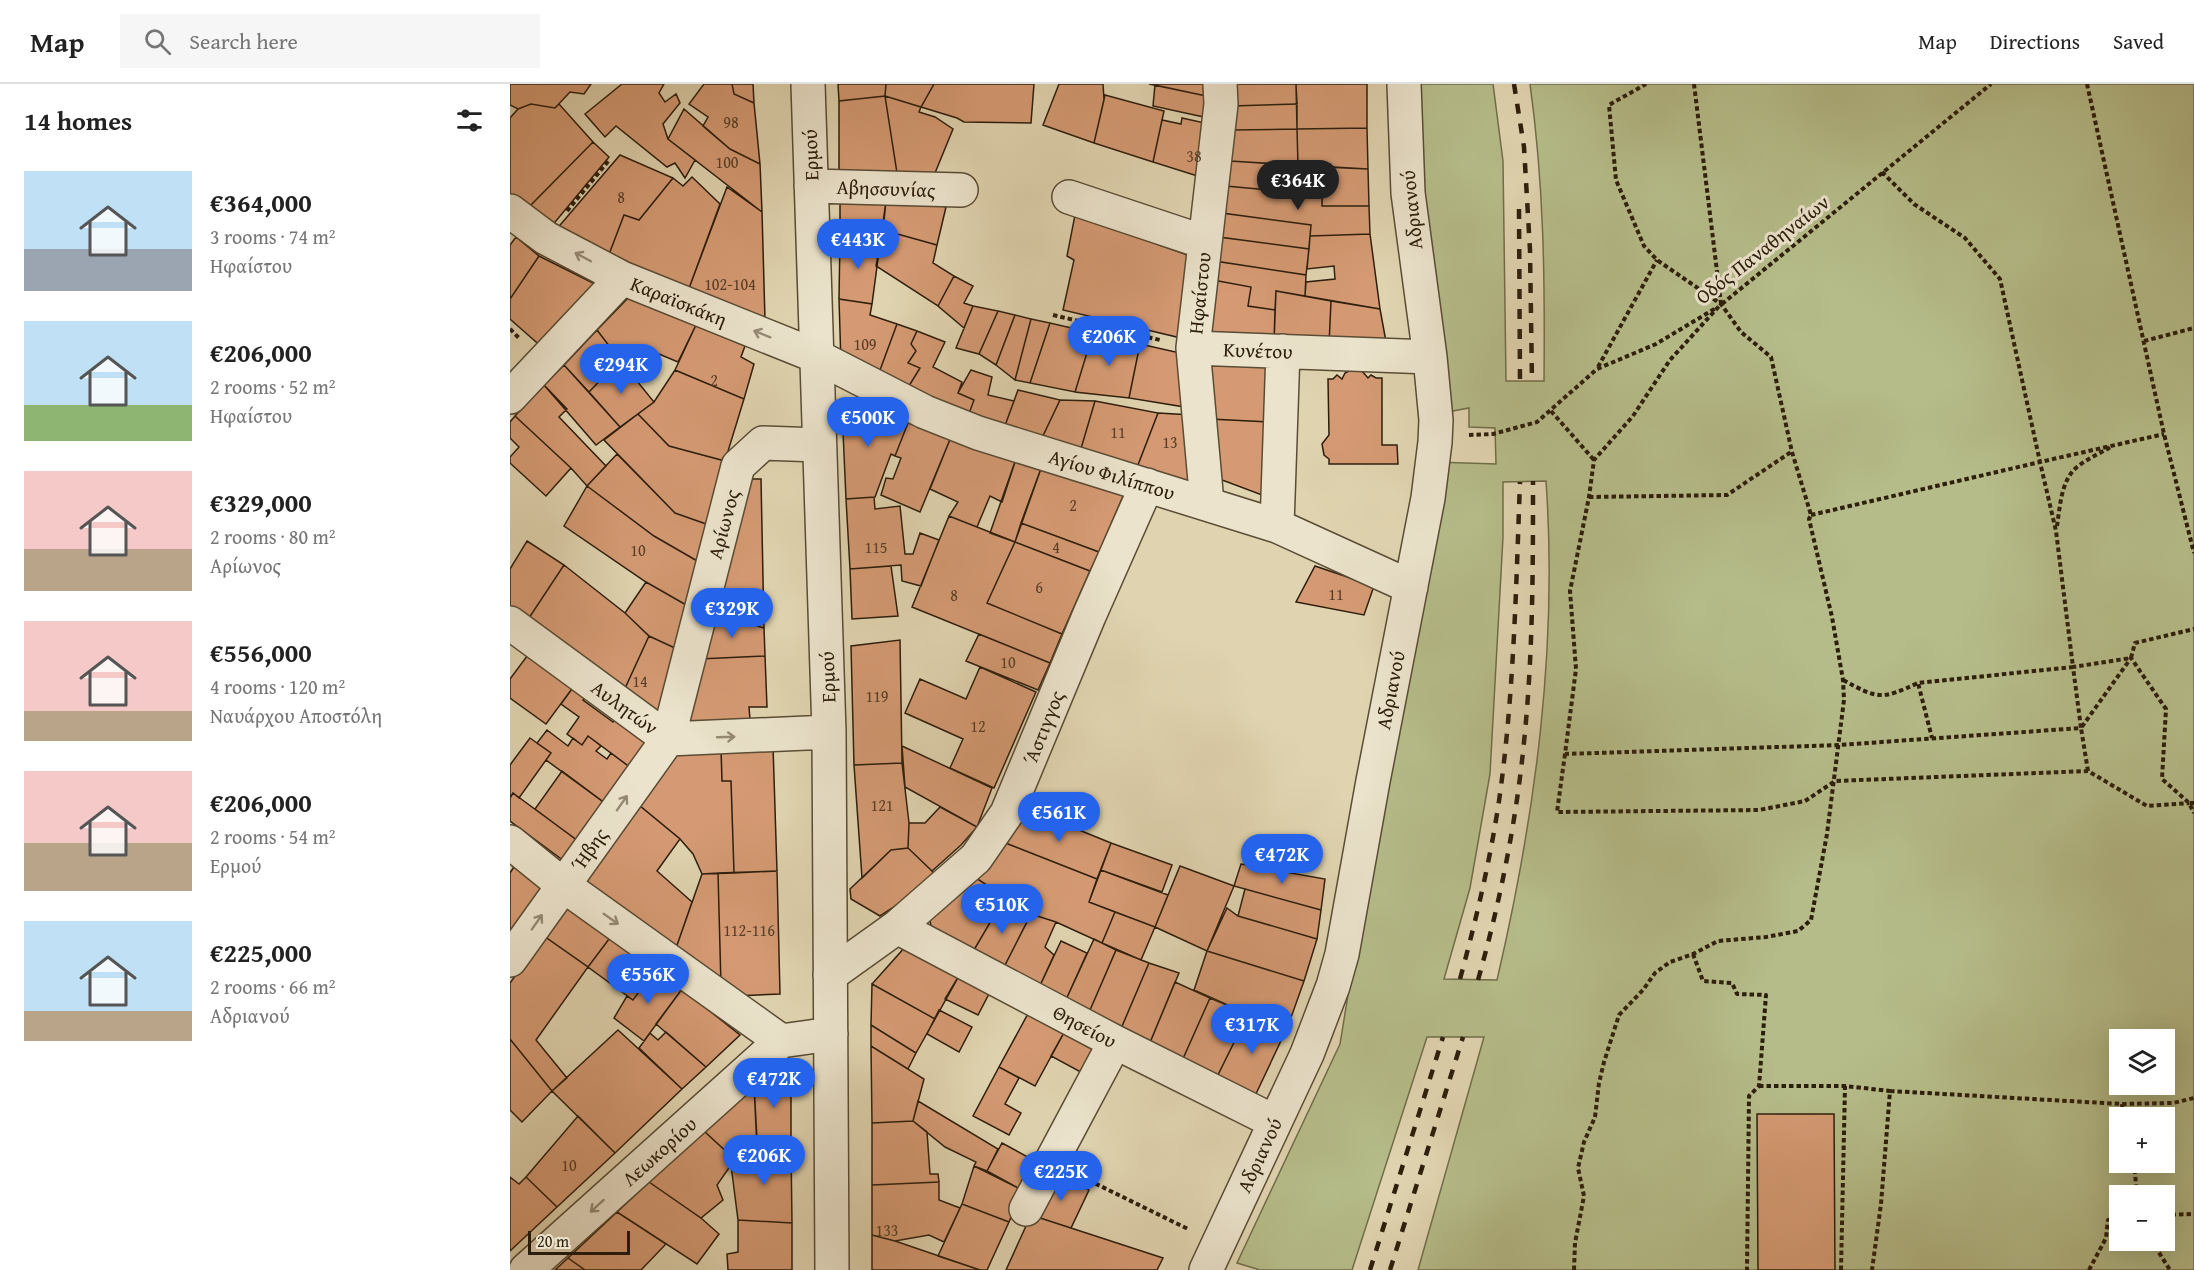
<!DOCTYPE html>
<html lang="en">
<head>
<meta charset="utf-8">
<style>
	body { margin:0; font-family:"Gentium Book Plus",serif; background:#f6f6f6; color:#222; height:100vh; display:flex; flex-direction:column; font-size:22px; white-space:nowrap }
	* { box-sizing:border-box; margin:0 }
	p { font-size:20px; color:#767676 }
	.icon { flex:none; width:33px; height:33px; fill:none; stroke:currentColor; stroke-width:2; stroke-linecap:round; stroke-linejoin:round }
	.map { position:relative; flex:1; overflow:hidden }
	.side { display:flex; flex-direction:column; background:#fff; width:510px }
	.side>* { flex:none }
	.fabs { position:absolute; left:1599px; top:945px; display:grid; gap:12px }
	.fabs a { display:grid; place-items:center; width:66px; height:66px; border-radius:0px; background:#fff; box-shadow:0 6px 24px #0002; font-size:30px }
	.scale { position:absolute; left:18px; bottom:15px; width:102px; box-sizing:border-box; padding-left:6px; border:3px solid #2d1e0c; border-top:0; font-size:16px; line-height:21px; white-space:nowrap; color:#2d1e0c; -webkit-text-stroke:4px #ebe3cc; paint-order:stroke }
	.price { position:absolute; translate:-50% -51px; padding:0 14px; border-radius:21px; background:#2563eb; color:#fff; font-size:20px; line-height:39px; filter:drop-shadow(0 2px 3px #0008) }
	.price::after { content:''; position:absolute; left:50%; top:36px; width:18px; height:14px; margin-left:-9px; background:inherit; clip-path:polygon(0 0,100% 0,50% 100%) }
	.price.current { background:#222; color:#fff }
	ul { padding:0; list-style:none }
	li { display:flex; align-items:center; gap:18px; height:150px; padding:0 24px }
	li span { display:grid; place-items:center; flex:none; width:168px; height:120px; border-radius:0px; color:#555 }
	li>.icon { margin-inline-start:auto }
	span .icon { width:72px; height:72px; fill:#fffc; stroke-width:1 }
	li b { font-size:26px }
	h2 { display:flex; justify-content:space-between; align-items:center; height:72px; padding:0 24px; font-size:26px }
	header { display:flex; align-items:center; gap:36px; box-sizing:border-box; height:84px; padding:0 30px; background:#fff; border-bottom:2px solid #e0e0e0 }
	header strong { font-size:28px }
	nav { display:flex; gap:33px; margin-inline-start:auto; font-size:21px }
	.search { width:420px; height:54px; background:#f6f6f6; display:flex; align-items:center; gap:15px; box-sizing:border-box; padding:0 21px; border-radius:0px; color:#767676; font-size:22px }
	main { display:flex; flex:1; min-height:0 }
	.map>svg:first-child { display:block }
</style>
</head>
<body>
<header>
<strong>Map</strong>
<div class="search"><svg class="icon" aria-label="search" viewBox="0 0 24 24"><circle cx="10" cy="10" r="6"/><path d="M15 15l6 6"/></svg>Search here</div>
<nav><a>Map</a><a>Directions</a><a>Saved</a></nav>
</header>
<main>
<section class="side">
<h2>14 homes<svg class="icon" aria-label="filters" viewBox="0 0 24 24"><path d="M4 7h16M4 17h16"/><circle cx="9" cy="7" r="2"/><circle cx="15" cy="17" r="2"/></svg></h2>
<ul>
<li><span style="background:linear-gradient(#bfe0f5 65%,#9aa5b1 0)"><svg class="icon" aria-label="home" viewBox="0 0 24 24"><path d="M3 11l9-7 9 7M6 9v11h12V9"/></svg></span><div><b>€364,000</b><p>3 rooms · 74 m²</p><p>Ηφαίστου</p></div></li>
<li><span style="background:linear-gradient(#bfe0f5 70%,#8fb573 0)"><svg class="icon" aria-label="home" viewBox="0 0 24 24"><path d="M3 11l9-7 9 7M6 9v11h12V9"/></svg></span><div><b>€206,000</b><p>2 rooms · 52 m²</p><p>Ηφαίστου</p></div></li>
<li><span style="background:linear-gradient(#f6c9c9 65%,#b9a48a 0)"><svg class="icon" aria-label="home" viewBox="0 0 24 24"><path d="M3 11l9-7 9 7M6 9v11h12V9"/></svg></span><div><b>€329,000</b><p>2 rooms · 80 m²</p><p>Αρίωνος</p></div></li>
<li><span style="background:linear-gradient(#f6c9c9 75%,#b9a48a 0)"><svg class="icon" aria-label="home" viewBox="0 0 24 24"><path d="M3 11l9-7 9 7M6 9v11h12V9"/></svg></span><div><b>€556,000</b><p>4 rooms · 120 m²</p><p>Ναυάρχου Αποστόλη</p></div></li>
<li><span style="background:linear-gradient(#f6c9c9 60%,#b9a48a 0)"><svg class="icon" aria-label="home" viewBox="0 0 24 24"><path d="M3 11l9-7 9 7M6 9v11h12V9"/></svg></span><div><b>€206,000</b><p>2 rooms · 54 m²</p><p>Ερμού</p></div></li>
<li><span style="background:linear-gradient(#bfe0f5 75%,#b9a48a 0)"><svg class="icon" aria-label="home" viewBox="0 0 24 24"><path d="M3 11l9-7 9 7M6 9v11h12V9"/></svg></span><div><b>€225,000</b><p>2 rooms · 66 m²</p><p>Αδριανού</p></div></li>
</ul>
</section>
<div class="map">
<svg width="1684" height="1186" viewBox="0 0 1684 1186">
	<rect width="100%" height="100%" fill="#e0d4b0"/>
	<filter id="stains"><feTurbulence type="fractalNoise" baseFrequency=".00333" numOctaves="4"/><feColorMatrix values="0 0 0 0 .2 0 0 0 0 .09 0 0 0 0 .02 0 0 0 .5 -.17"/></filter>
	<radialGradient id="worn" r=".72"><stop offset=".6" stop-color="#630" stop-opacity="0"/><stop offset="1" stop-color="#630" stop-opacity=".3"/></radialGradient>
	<path fill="#b5bc89" stroke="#716d4a" stroke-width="1.5" fill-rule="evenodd" d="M901,0H983L993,77L996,297H1034C1035,196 1034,101 1020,0H1684V1186H908L974,953H917L842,1186H750L727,1179L830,960L925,378L986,380L985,344L959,343V324L932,329ZM1036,397C1048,565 1025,733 987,896L934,895L960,804L980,690L993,453V398ZM1610,956H1654V1000H1610ZM1610,1034H1654V1078H1610ZM1610,1112H1654V1156H1610Z"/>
	<path fill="#d59a73" stroke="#2d1e0c" stroke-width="1.5" d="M0,0H81L74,10L60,8L45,24L21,20L8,25L0,21Z
		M112,0H154L149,9L155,18L166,10L170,19L153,40L158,55L185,76L175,94L165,79L157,83L106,42L95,53L75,30Z
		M194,0H222L224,10L244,19L250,80L220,65L193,42L198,33L179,20Z
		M222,0H243L244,19L224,10Z
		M328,0H376L375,12L329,17Z
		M376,0H424L411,23L375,12Z
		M424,0H524L521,39L454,38L447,34L411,23Z
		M549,0H593L594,16L584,59L533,41Z
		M639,0H706V14Z
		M716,0H786L787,20L722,22Z
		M786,0H857V44L787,45Z
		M645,1L706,14L703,35L643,22Z
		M595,11L654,27L643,78L584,59Z
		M375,12L387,89L329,88V17Z
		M375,12L411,23L409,28L425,33L443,45L425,89H387Z
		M21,20L45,24L49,20L83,58L19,123L0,109V34L8,25Z
		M787,20V45L721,46L722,22Z
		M174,25L220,65L250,80L252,128L158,55Z
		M672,34L704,41L697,95L643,78L652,36L671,40Z
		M857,44L858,85L788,81L787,45Z
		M787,45L788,81L720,77L721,46Z
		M83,58L99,73L41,143L19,123Z
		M110,71L163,94L129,136L114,131L98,173L45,147Z
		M720,77L797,82L794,109L716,102Z
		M813,83L858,85L859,122H812Z
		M182,93L210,120L178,207L98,173L114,131L129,136L163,94L173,102Z
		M716,102L812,111V122H859L860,150L800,152L801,141L712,129Z
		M217,103L252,128L255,236L178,207Z
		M330,116L376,117L370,160L330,154Z
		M376,117L414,118L436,123L427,161L373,146Z
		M712,129L801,141L799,165L709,153Z
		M565,131L686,174L671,254L553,226L564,176L557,172Z
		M373,146L427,161L423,179L444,192L428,222L366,182Z
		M860,150L870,225L795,212L796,198L825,195L824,182L797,185L800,152Z
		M6,153L29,172L0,215V161Z
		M709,153L799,165L796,191L705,177Z
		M330,154L370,160L362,220L329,215Z
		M29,172L91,203L34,265L0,235V215Z
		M705,177L796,191L795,212L766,207L765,226L738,222L741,203L703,196Z
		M444,192L463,202L454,219L463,222L454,244L428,222Z
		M703,196L741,203L738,222L765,226L764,258L694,255Z
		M766,207L821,217L819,261L764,258Z
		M119,213L186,241L168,278L130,262L110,276L87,246Z
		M329,215L362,220L360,231L387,240L366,297L331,280Z
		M821,217L870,225L877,263L819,261Z
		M463,222L488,227L469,270L446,264Z
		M488,227L505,231L486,281L469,270Z
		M505,231L521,235L505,296L486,281Z
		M521,235L540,239L520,299L505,296Z
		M540,239L583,249L565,308L520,299Z
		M387,240L407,247L401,260L406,267L398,279L410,284L394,310L366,297Z
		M186,241L235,262L231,273L244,280L234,315L165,286Z
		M87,246L110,276L79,308L54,281Z
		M407,247L435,258L423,283L452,298L448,309L464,316L457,335L394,310L410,284L398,279L406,267L401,260Z
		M583,249L630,260L619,314L565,308Z
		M630,260L679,271L681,324L619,314Z
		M695,273L765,277L759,338L700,335Z
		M110,276L144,318L110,343L79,308Z
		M54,281L110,343L86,361L34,301Z
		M165,286L234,315L215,377L159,362L128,330L144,318Z
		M461,286L482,293L478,311L504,317L493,347L457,335L464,316L448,309Z
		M841,286L852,287L858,294L861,291L866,294H872V361H887L888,380H819V375L814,371L812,360L819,351L818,295H823L827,291L832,295L835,289Z
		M34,301L57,325L49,333L96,382L77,402L61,384L5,332Z
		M508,306L550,316L530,358L493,347Z
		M550,316L585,317L570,368L530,358Z
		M585,317L648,329L626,386L570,368Z
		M345,319L398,339L385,372L381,370L365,413L336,415L332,325Z
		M648,329L682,331L679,402L626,386Z
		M128,330L159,362L215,377L199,441L165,429L94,356Z
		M5,332L61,384L36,412L0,379V373L9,363L0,354V338Z
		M700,335L759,338L752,411L704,393Z
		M398,339L441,353L410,428L371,411L376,394L383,395L391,374L385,372Z
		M441,353L507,372L492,418L480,412L467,443L439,432L448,418L420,405Z
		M107,370L165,429L199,441L189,478L144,452L77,402Z
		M507,372L533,379L505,458L480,449Z
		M533,379L617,403L589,468L511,439Z
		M232,395H251L254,544L200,528Z
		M77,402L144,452L189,478L178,522L136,498L54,442Z
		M364,413L365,425L390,422L395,470H403L410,449L429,456L411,502L392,497L391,481L340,485L336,415Z
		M439,432L505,458L477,519L552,550L540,579L402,523Z
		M511,439L589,468L580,487L505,458Z
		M17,457L54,481L15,540L0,529V485Z
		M505,458L580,487L552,550L477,519Z
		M54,481L115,529L139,552L111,613L15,540Z
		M381,482L388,532L342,535L340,485Z
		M805,482L864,502L854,531L786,518Z
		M136,498L178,522L167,565L139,552L115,529Z
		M200,528L254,544L255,572L189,575Z
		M469,550L540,579L528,606L456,577Z
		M139,552L167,565L148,640L111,613Z
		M390,556L392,679L344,681L341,562Z
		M23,564L67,598L36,640L0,614V595Z
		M255,572L257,623H239L240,635L173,638L189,575Z
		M470,583L526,608L484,704L440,684L453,655L395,629L410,595L456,615Z
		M67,598L80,607L73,616L103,638L109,629L144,654L121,684L78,652L72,661L57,650L69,633L51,620Z
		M37,646L58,662L63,654L72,661L78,652L91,662L86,667L97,675L101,669L121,684L96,720L36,676L41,669L27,659Z
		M20,654L41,669L9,714L3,709L0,714V681Z
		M263,662L267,787L224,789L221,697H212L211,665Z
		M392,662L482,704L467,743L395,703Z
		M211,665L212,697H221L224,789L192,790L183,770L170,755L129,721L167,667Z
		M392,679L399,739L398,764L381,766L352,794L344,681Z
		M52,687L96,720L68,757L25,725Z
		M3,709L68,757L54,777L0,737V714Z
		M129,721L170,755L147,787L182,818L165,867L75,798Z
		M430,723L467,743L451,761L422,787L398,764L399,739H415Z
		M515,724L601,759L587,795L493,758Z
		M493,758L587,795L579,818L605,828L592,859L546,838L521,830L466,794Z
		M601,759L662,781L652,808L591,786Z
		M398,764L422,787L427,795L370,832L341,815L340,805L381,766Z
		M7,778L38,801L0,851V789Z
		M731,780L815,795L811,826L724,802Z
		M670,782L724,802L697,867L645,843Z
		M591,786L658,811L645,843L579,818Z
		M267,787L270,910L224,912L211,902L208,789Z
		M208,789L211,902L165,867L192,790Z
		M466,794L495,813L461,871L423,855L420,836Z
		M735,805L811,826L807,855L728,832Z
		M495,813L521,830L492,887L461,871Z
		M58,818L102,851L78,883L34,852Z
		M717,824L728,832L807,855L794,897L697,867Z
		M605,828L645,843L631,876L592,859Z
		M521,830L546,838L535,863L544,871L527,908L492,887Z
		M102,851L147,883L123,916L78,883Z
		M34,852L78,883L26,956L57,994L42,1007L0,955V899Z
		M584,855L606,866L577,933L554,920Z
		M551,857L577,869L554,920L527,908Z
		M396,862L450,890L425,935L362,900Z
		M606,866L639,879L610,947L577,933Z
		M697,867L794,897L778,942L738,930L684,906Z
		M639,879L669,889L639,961L610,947Z
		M147,883L172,905L134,957L104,934L117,912L123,916Z
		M450,890L481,906L468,931L435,915Z
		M665,898L700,914L672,977L639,961Z
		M362,900L425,935L406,969L361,941Z
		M172,905L230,951L196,983L146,940Z
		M700,914L738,930L706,995L672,977Z
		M429,926L462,943L449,968L417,950Z
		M520,926L556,945L525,1002L489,983Z
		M738,930L778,942L744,1014L706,995Z
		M361,941L406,969L398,985L361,962Z
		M556,945L593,964L578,992L541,972Z
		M108,946L172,1005L105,1069L42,1007Z
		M156,948L196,983L172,1005L129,964L140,949L148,956Z
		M0,955L42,1007L12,1038L0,1026Z
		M361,962L414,995L403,1037L362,1039Z
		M265,980L281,987V1064L247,1065L244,1000Z
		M489,983L509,994L495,1020L511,1029L499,1051L463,1032Z
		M244,1000L247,1055L233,1052L220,1071L194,1047Z
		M408,1017L488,1065L477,1087L464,1082L466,1078L435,1063L403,1037Z
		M1247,1030H1324L1325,1186H1248Z
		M68,1032L105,1069L47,1123L16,1093Z
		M403,1037L417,1048L420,1090H428L429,1098L362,1101V1039Z
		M194,1047L220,1071L221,1081L207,1101L213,1116L191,1134L139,1098Z
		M492,1059L527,1078L512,1106L477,1087Z
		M281,1064L282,1139L228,1136L221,1081L234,1079V1065Z
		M464,1082L512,1106L499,1138L452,1120Z
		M546,1089L579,1106L561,1144L521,1131Z
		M0,1093L9,1100L16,1093L47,1123L0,1167Z
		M139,1098L191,1134L209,1150L187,1180L107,1128Z
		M429,1098V1116L450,1124L434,1158L419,1151L385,1157L362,1151V1101Z
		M452,1120L499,1138L477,1186H470L428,1172Z
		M107,1128L156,1160L131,1186H75L58,1174Z
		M521,1131L653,1174L647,1186H496Z
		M228,1136L282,1139V1186H218L217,1170L228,1168Z
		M362,1151L385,1157L470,1186H362Z
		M58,1174L75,1186H45Z"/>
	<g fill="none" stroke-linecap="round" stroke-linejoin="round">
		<defs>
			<path id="minor" d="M298,0L319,648L322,1186
				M301,102L451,106
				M559,113L694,158
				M0,127L36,154L112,194L306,272L415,328L468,349L767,442L901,503
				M683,264L920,273
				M0,313L112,194
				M697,419L683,264L711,20L710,0
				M767,442L773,267
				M0,539L158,655L319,648
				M0,758L53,801L271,957
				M387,843L605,958L765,1038
				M0,876L158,655L228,382L253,359L309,361
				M320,891L387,843L466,774L497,729L579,532L637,401
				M516,1125L605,958
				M16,1186L271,957L321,950
				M696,1186L797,970L823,902L832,870L863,697L918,414L925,358L926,336L920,273L898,109L894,0"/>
		</defs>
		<use href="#minor" stroke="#5a4c35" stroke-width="36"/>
		<path stroke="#2d1e0c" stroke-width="4" stroke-dasharray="4.5 3" stroke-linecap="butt" d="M1184,0L1211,220L1160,276L1123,332L1084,376L1079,413L1060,507L1066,585L1055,670L1329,661L1571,644L1563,583L1621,574L1625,559L1684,545
			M1577,0L1654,350L1684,469
			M1372,88L1404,120L1455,154L1490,195L1530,378L1654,350
			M57,127L100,75
			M1212,220L1481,0
			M543,231L650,256
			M0,245L9,254
			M1634,257L1684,244
			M1088,283L1147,176
			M1041,327L1084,376
			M959,351L983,350L1027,338L1087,285L1146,260L1206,224
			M1079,413L1217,411L1281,368
			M1301,431L1530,378L1546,447L1563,583L1408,599L1422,654
			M1547,442C1550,423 1551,396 1567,383C1577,375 1590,369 1601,363
			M1333,596C1368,615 1371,616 1408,599
			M1055,670L1047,728L1249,726L1295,717L1325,697L1578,687L1637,722L1679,719
			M1578,687L1571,644L1621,574L1656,625L1652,695L1678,718
			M1684,719H1679L1684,729
			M1183,870L1193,897L1222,899L1227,910L1256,911L1249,1002L1239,1012L1237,1186
			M1249,1002H1335L1380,1007L1371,1120L1362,1186
			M1380,1007L1612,1020L1663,1019L1684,1014
			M1612,1020L1613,1034
			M1624,1078L1627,1112
			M572,1093L678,1145
			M1654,1131L1684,1130
			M1641,1156L1660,1186
			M1064,1186L1065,1159L1074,1112L1068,1084L1074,1058L1085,1033L1089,999L1094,978L1109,931L1133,906L1145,889L1160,878L1183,870L1208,857L1256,853L1288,847L1301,836L1317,750L1334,616L1333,596L1322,533L1299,435L1301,431L1282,368L1261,273L1231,248L1211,220L1147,176L1134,162L1106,96L1099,21L1136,0
			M1331,1186L1335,1002
			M1579,1186L1596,1154L1598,1136L1610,1134"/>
		<use href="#minor" stroke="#ebe3cc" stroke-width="33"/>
		<path stroke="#2d1e0c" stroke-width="4.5" stroke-dasharray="10 10" stroke-linecap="butt" d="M1004,0L1014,63L1020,166L1022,298
			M1009,125L1010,298
			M950,895C966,836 980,777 989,717C1004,611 1006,504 1010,398
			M968,896C990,818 1006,739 1014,658C1023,571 1023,484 1023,397
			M860,1186L933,953
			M880,1186L953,953"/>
	</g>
	<defs><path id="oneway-shaft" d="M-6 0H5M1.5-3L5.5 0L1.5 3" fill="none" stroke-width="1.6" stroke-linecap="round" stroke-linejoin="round" transform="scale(1.5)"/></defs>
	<g stroke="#968a76">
		<use href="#oneway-shaft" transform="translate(73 173) rotate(-152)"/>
		<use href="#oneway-shaft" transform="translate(252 250) rotate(-158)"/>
		<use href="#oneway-shaft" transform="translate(216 653) rotate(-2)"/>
		<use href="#oneway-shaft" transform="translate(112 719) rotate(-55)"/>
		<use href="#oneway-shaft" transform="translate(101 835) rotate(35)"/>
		<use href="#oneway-shaft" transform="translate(27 838) rotate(-55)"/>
		<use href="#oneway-shaft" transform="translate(87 1122) rotate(138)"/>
	</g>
	<g text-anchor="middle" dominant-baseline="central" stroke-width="6" stroke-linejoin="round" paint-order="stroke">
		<g font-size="16" fill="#573d26">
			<text x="221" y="38">98</text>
			<text x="684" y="72">38</text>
			<text x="217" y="78">100</text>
			<text x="111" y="113">8</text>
			<text x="220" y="200">102-104</text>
			<text x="355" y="260">109</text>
			<text x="204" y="296">2</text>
			<text x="608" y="348">11</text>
			<text x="660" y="358">13</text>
			<text x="563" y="421">2</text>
			<text x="366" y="463">115</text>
			<text x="546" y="463">4</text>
			<text x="128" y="466">10</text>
			<text x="529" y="503">6</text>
			<text x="826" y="510">11</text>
			<text x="444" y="511">8</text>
			<text x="498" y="578">10</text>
			<text x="130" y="597">14</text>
			<text x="367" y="612">119</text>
			<text x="468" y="642">12</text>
			<text x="372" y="721">121</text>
			<text x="239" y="846">112-116</text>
			<text x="59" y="1081">10</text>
			<text x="377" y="1146">133</text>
		</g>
		<g font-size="20" fill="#2d1e0c" stroke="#ebe3cc">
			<text transform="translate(300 71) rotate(-92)">Ερμού</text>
			<text transform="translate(376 104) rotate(2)">Αβησσυνίας</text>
			<text transform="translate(901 126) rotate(-96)">Αδριανού</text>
			<text transform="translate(1252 165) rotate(-38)">Οδός Παναθηναίων</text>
			<text transform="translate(689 209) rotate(-84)">Ηφαίστου</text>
			<text transform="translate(169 217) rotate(22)">Καραϊσκάκη</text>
			<text transform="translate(748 266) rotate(2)">Κυνέτου</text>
			<text transform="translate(602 390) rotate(17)">Αγίου Φιλίππου</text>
			<text transform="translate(213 440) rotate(-75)">Αρίωνος</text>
			<text transform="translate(317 593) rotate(-92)">Ερμού</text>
			<text transform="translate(880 606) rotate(-79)">Αδριανού</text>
			<text transform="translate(115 623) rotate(36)">Αυλητών</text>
			<text transform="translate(533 643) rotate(-68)">Άστιγγος</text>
			<text transform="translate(79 765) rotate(-55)">Ήβης</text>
			<text transform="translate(575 942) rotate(28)">Θησείου</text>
			<text transform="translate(149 1067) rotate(-42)">Λεωκορίου</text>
			<text transform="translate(749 1071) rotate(-65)">Αδριανού</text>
		</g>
	</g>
	<rect width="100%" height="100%" filter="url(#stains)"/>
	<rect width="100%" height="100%" fill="url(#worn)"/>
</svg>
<div class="fabs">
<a><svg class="icon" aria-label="layers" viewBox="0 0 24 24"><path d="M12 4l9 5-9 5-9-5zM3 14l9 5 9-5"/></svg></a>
<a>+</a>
<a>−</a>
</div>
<div class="scale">20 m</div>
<b class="price current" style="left:788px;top:127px">€364K</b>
<b class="price" style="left:348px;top:186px">€443K</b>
<b class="price" style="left:599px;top:283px">€206K</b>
<b class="price" style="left:111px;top:311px">€294K</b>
<b class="price" style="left:358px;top:364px">€500K</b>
<b class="price" style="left:222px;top:555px">€329K</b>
<b class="price" style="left:549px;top:759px">€561K</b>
<b class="price" style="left:772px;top:801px">€472K</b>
<b class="price" style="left:492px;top:851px">€510K</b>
<b class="price" style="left:138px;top:921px">€556K</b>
<b class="price" style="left:742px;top:971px">€317K</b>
<b class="price" style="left:264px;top:1025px">€472K</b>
<b class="price" style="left:254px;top:1102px">€206K</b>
<b class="price" style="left:551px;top:1118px">€225K</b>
</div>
</main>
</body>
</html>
